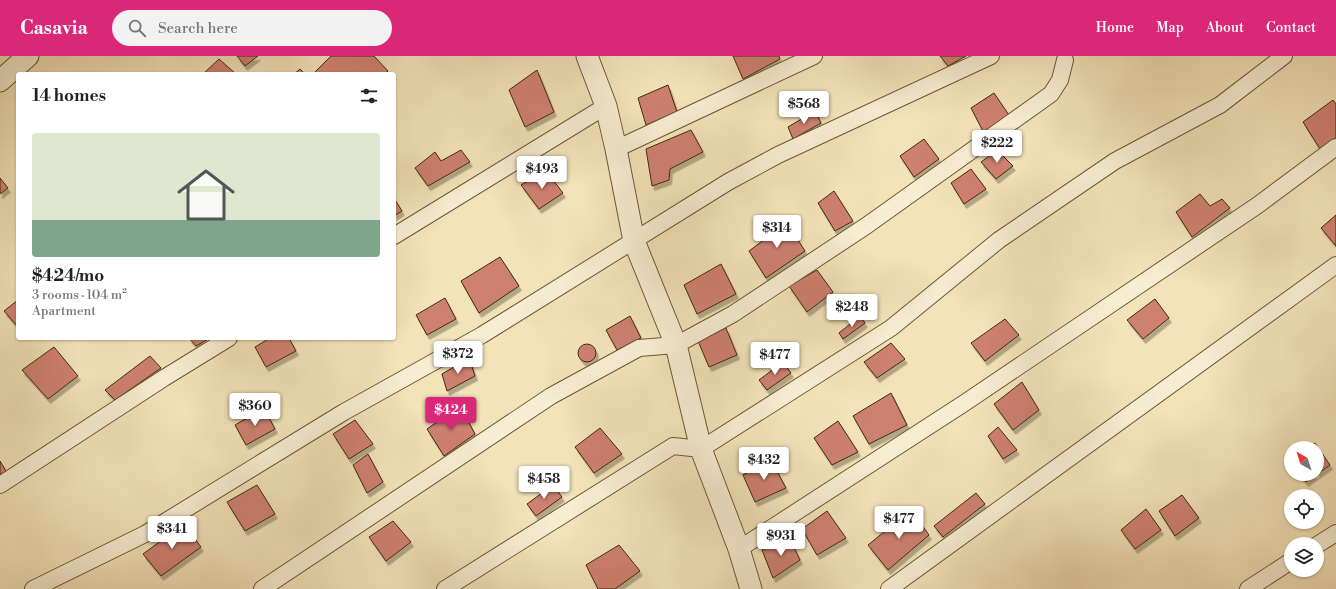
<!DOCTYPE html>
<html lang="en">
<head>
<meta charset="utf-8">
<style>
	body { margin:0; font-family:"Libre Bodoni",serif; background:#f2f2f2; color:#202124; height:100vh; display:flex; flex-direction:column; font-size:15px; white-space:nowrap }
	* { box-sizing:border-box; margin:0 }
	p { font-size:13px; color:#757577 }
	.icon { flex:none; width:22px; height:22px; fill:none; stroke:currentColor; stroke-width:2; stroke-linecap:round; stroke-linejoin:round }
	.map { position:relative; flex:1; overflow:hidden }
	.drawer { position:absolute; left:16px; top:16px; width:380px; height:268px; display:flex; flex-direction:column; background:#fff; border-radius:4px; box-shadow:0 1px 3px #0004 }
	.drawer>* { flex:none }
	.needle { width:26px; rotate:321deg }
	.fabs { position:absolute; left:1284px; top:385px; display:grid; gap:8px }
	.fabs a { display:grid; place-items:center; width:40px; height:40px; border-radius:50%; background:#fff; box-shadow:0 1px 3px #0004; font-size:20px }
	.price { position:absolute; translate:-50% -34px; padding:0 9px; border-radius:4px; background:#fff; color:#222; font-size:13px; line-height:26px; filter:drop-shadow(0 1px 2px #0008) }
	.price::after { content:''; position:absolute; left:50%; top:24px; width:12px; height:9px; margin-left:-6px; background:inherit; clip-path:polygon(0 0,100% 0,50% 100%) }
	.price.selected { background:#db2777; color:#fff }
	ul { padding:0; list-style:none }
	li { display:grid; align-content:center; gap:8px; height:212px; padding:0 16px }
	li span { display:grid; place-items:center; height:124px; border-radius:4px; color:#555 }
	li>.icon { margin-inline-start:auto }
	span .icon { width:72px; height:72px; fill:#fffc; stroke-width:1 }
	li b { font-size:17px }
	h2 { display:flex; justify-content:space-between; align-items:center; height:48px; padding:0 16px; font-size:17px }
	header { display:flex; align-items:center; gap:24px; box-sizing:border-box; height:56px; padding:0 20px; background:#db2777; color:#fff }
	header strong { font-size:19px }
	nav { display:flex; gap:22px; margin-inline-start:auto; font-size:14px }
	.search { width:280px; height:36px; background:#f2f2f2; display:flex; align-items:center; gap:10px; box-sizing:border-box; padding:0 14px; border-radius:22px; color:#757577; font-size:15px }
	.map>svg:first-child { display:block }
</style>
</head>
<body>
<header>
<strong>Casavia</strong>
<div class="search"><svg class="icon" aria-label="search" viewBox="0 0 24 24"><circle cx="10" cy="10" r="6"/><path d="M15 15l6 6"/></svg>Search here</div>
<nav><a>Home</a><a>Map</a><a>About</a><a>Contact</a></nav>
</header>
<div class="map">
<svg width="1336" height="533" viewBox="0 0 1336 533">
	<defs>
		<filter id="shadow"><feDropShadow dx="2.5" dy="4.5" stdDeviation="0" flood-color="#0004"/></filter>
	</defs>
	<rect width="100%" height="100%" fill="#f3e3b9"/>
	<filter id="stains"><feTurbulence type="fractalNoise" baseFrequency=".005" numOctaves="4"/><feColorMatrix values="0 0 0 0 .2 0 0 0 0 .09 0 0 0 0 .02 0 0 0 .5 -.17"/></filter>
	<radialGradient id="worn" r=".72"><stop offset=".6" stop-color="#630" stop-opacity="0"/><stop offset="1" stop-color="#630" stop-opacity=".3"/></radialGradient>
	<path fill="#ce8071" stroke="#402a0b" filter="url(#shadow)" d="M237,0H258L245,10Z
		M331,0H374L388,15L384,18H313Z
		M733,0H779L780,3L743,23Z
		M940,0H966L948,10Z
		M219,3L236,18H203Z
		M300,13L305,18H294Z
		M537,14L554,56L525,71L509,34Z
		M668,29L677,56L646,69L638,42Z
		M994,37L1011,62L984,77L971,52Z
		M1333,44L1336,48V82L1320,93L1303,66Z
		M815,55L821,67L793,83L788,71Z
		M691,74L703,96L670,113L669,124L652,130L646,93Z
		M924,83L939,103L914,121L900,100Z
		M461,94L470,106L428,130L415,112L435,96L441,105Z
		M997,94L1013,110L996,123L981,106Z
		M971,113L986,133L964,148L951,127Z
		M546,115L563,137L539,153L521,129Z
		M0,122L8,132L0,138Z
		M834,135L853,165L835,175L818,147Z
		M1200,138L1210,150L1222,143L1230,152L1192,181L1176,156Z
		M394,142L402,155L394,160Z
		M1336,159V190L1321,172Z
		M784,162L805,195L766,222L749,195L769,180L766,175Z
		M500,201L519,230L479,257L461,225Z
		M721,208L736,238L697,258L684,229Z
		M817,214L833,236L807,256L789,230Z
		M445,242L456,263L427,279L416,259Z
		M1155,243L1169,262L1143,283L1127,264Z
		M18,244V269L17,270L4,255Z
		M630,260L641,282L617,294L606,274Z
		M860,260L865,267L843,283L839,277Z
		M1005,263L1019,279L985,305L971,287Z
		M726,272L737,299L709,311L698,285Z
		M189,282H210L196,290Z
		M270,282H289L296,295L266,311L255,291Z
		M891,287L905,303L877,322L864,306Z
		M578 297a9 9 0 1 1 18 0a9 9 0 1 1-18 0Z
		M54,291L78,320L48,343L22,314Z
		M150,300L161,312L115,344L105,334Z
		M469,302L475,320L447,335L442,318Z
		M783,306L791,317L767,334L759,324Z
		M1022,326L1039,354L1013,374L994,348Z
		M891,337L907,369L869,388L853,360Z
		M460,350L475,378L444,400L427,373Z
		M264,352L275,373L246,389L235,369Z
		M355,364L373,388L349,403L333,378Z
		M838,365L858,396L832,409L814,382Z
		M998,371L1017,394L1003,403L988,380Z
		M600,372L622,398L594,417L575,391Z
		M1315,387L1330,409L1306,426L1299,418H1317V392H1308Z
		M368,398L383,426L367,437L353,409Z
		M771,404L786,432L755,446L743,419Z
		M0,405L6,415L0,419Z
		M257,429L275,458L245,475L227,446Z
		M553,429L562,441L536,460L527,448Z
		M976,437L985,448L943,481L934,470Z
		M1182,439L1199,462L1175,480L1159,455Z
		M1146,453L1161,474L1135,493L1121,474Z
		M911,454L929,479L888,514L868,489Z
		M827,455L846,482L817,499L802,473Z
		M393,465L411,486L386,505L369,481Z
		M184,468L201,491L161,520L143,498Z
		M790,483L800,504L773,522L762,494Z
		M619,489L640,515L615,533H598L586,509Z"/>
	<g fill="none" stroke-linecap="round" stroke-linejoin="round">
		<defs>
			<path id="minor" d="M616,93L814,0
				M394,180L606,50
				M0,429L164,322L229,282
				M1317,489L1336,477
				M739,493L963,348L1258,149L1336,91
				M33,533L145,478L344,356L482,279L728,126L778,99L991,0
				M262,533L551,340L639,292L676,289L733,258L866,170L1051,38L1060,24L1065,4
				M445,533L673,390L701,393L891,272L999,184L1115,105L1220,49L1284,0
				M889,533L1336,209
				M1248,533L1291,505"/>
			<path id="tertiary" d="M587,0L606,50L616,93L634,185L676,289L701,393L739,493L751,533
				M0,25L28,0"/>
		</defs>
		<use href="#minor" stroke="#6d5836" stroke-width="18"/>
		<use href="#tertiary" stroke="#6d5836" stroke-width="23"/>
		<use href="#minor" stroke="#f7edd2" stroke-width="16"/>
		<use href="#tertiary" stroke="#f7edd2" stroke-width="21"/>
	</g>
	<rect width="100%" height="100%" filter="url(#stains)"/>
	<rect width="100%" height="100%" fill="url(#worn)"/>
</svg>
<div class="fabs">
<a><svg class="needle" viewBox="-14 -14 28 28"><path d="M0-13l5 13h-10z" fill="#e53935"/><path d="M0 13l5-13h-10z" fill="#757577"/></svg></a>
<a><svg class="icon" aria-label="locate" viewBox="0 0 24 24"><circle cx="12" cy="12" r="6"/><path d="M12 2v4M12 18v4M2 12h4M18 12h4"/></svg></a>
<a><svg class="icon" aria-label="layers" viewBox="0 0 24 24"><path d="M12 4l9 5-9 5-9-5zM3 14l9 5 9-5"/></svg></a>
</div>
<b class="price" style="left:804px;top:69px">$568</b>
<b class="price" style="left:997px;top:108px">$222</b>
<b class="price" style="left:542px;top:134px">$493</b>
<b class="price" style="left:777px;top:193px">$314</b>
<b class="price" style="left:852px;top:272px">$248</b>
<b class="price" style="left:458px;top:319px">$372</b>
<b class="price" style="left:775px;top:320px">$477</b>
<b class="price" style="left:255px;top:371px">$360</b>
<b class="price selected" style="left:451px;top:375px">$424</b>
<b class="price" style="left:764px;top:425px">$432</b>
<b class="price" style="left:544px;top:444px">$458</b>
<b class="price" style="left:899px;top:484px">$477</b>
<b class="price" style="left:172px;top:494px">$341</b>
<b class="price" style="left:781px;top:501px">$931</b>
<section class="drawer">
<h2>14 homes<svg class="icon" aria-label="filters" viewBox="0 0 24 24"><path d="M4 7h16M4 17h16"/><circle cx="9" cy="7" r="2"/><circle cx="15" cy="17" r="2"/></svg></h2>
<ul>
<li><span style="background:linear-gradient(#dfe7d0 70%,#7fa58c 0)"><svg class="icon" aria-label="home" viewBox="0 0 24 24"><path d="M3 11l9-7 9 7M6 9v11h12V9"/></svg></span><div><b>$424/mo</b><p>3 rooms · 104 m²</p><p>Apartment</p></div></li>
</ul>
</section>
</div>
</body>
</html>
